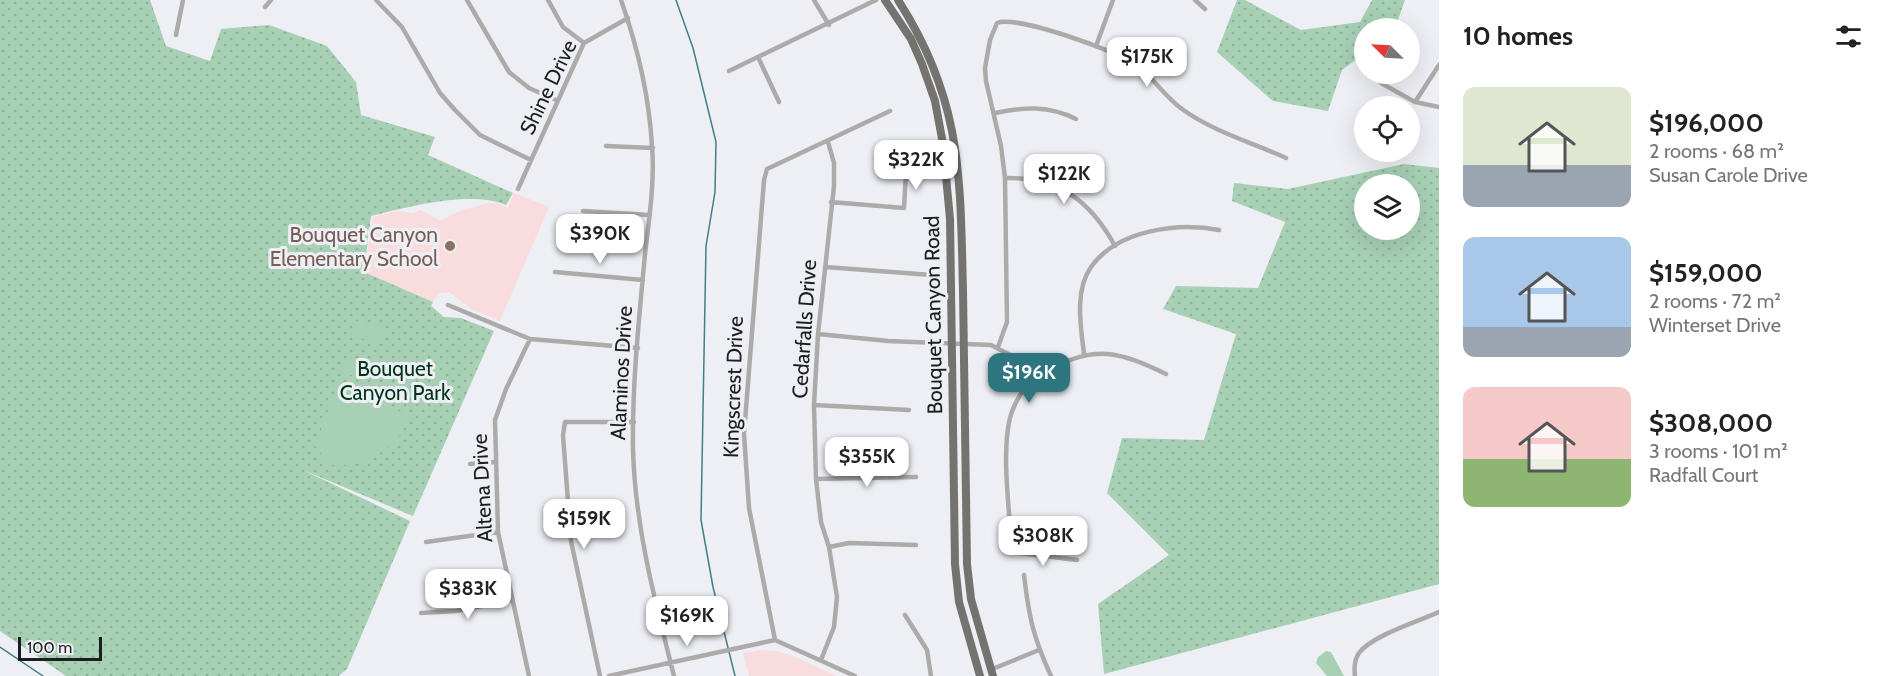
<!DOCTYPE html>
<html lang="en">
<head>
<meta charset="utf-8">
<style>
	body { margin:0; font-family:Cabin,sans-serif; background:#f6f6f6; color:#222; height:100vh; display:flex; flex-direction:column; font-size:22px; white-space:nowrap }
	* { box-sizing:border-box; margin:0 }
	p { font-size:20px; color:#767676 }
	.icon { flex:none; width:33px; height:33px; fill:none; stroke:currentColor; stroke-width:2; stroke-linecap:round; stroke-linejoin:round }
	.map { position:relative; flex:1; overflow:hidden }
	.sheet { display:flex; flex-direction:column; background:#fff; width:450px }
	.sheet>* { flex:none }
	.needle { width:39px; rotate:294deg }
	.tools { position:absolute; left:1354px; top:18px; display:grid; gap:12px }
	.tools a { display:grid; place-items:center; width:66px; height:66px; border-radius:50%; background:#fff; box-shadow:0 6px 24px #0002; font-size:30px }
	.scale { position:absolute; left:18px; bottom:15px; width:84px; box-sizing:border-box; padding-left:6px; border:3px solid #1c1d1f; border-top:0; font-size:16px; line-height:21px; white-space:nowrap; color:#1c1d1f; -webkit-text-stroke:4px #edeff4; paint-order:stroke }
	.price { position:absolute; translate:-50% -51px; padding:0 14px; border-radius:12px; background:#fff; color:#222; font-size:20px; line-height:39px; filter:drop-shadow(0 2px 3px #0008) }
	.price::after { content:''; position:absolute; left:50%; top:36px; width:18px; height:14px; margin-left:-9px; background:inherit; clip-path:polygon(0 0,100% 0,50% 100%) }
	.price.selected { background:#2e767f; color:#fff }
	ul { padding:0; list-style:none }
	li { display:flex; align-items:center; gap:18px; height:150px; padding:0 24px }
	li span { display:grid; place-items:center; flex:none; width:168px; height:120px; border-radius:12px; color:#555 }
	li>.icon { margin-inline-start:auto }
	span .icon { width:72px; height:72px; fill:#fffc; stroke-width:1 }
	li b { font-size:26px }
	h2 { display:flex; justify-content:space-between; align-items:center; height:72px; padding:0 24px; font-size:26px }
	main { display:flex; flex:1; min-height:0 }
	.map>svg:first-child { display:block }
</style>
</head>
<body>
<main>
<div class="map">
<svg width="1439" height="676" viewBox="0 0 1439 676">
	<defs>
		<pattern id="grass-dots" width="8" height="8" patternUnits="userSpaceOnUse" patternTransform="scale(1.5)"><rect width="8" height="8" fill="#a7d0b5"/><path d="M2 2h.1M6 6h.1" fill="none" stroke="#8fb29b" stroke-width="1.8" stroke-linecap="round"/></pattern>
	</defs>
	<rect width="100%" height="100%" fill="#edeff4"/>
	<path fill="#f9ddde" d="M514,193L549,207L500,321L471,309L449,292L439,293L433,302L364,272L373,217L397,211L413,213L420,210L441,221L457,212L488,203H497L508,208Z
		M760,650L777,651L793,656L837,676H749L743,653Z"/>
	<path fill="url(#grass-dots)" fill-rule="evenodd" d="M0,0H150L166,46L210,61L221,29L269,25L327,46L356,82L361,115L435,137L428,155L513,193L506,205C470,190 408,207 371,216L364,272L433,302L431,306L444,317L461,318L494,331L413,516L303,470L410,521L347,669L338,676H66L0,631Z
		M1237,0H1245L1301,30L1360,22L1372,0H1405L1395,28H1365V53L1342,70L1328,111L1273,101L1217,52Z
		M1404,164L1439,168V584L1104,674L1098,604L1169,555L1107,493L1122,438L1204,440L1236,334L1163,309L1176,286L1258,288L1285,222L1232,201L1234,183L1288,189ZM1365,184H1410V230H1365Z"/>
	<path fill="#a7d0b5" d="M356,321L387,328L383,344L352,336Z
		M346,359L369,365L366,379L343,373Z
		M337,385L411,416C396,450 367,467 330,465L315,446Z
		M1326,651L1331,652L1344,676H1327L1316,663L1318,657Z"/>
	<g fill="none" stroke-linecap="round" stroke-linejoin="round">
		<path stroke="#3e8087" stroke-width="1.5" d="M676,0L693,48L716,142L715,192L706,246L701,520L713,587L735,676
			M0,647L43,676"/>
		<path stroke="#adaba9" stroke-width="4.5" d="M376,0L402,27L440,93L455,110L480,135L531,160
			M467,0L509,72L529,88L556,100
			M548,0L563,27L584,43
			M621,0C638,48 649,95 652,146C655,181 649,219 645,254C639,319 632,384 633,449C635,527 655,601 674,676
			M814,0L829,25
			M1195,0L1205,9
			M265,7L271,0
			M176,35L183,0
			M1096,46L1113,0
			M758,57L779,102
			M729,71L876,0
			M1381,83L1415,102L1439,107
			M1415,102L1439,65
			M995,113C1024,107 1048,105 1076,119
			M606,146L653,148
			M1005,178C1058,177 1090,200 1115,246
			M518,189L584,43L628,18
			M831,202L904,208L906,172
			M583,211L650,215
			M825,267L932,275
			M555,272L643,280
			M448,305L530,339L638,348
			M818,334L888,341L991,345L1022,361L1036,374
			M998,347L1007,322L1005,178L1001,146L986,81L985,68L990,40L997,23C1017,15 1117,51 1136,65C1153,77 1165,97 1182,109C1212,131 1253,143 1286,158
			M1084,354C1081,328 1074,291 1091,267C1117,230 1178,222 1219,230
			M814,405L909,410
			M470,464L495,462
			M816,479L916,477
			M426,542L498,532
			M829,547L849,543L916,545
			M1077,560L1012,552C1010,514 1001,454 1010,418C1013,405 1026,383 1036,375C1039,372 1045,372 1049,370C1095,344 1120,352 1166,374
			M1024,575C1029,617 1033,637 1051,676
			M421,613L456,611L511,600
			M905,615L927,650L931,676
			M775,640L749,508L744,434L764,180L767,169L890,111
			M821,660L834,627L837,597L829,547L821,522L816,479L814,405L818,334L834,186V163L828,142
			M990,670L1039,650
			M529,676L498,532L495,420L506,389L530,339
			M600,676L571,541L563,435L565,422H634
			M609,676L775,640L855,676
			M1355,676C1354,668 1354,660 1359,653C1371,636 1419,621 1439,612"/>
		<path stroke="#757370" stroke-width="8" d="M885,0L911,39L922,64L935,101L943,144L950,219L955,564L959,602L980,676
			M898,0C963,101 960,177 963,291C965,382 965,473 967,564L971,599L993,676"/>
	</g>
	<circle fill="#8d6e63" stroke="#edeff4" stroke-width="2" cx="450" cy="246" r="6"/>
	<g text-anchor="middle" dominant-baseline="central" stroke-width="6" stroke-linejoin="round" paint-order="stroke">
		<g font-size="21" fill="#1c1d1f" stroke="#edeff4">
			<text transform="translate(548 87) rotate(-64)">Shine Drive</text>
			<text transform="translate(933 315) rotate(-91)">Bouquet Canyon Road</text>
			<text transform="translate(804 329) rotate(-86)">Cedarfalls Drive</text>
			<text transform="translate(621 373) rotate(-87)">Alaminos Drive</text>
			<text transform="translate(733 387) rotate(-88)">Kingscrest Drive</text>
			<text transform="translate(482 488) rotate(-93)">Altena Drive</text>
		</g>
		<g font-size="21" fill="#785e54" stroke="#edeff4" text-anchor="end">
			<text x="438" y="234">Bouquet Canyon<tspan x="438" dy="24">Elementary School</tspan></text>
		</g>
		<g font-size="21" fill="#00351b" stroke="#edeff4">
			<text x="395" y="368">Bouquet<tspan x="395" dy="24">Canyon Park</tspan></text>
		</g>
	</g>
</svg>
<div class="tools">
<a><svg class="needle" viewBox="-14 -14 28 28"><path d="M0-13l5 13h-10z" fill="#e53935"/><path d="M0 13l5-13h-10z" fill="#767676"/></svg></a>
<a><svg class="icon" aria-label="locate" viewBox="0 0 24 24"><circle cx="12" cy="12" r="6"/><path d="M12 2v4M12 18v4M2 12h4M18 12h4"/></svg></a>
<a><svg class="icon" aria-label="layers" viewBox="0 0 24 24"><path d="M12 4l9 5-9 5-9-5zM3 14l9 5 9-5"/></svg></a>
</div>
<div class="scale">100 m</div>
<b class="price" style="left:1147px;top:88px">$175K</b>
<b class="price" style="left:916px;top:191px">$322K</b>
<b class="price" style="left:1064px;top:205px">$122K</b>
<b class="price" style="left:600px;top:265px">$390K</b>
<b class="price selected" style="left:1029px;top:404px">$196K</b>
<b class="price" style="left:867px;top:488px">$355K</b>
<b class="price" style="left:584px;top:550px">$159K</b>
<b class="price" style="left:1043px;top:567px">$308K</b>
<b class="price" style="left:468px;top:620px">$383K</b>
<b class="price" style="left:687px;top:647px">$169K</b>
</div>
<section class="sheet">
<h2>10 homes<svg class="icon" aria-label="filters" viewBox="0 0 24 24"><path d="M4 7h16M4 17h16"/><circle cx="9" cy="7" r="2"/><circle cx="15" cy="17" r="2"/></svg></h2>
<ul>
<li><span style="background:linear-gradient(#dfe7d0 65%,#9aa5b1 0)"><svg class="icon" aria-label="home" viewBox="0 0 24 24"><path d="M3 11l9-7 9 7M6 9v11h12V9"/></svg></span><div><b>$196,000</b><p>2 rooms · 68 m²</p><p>Susan Carole Drive</p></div></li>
<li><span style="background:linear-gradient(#a9c7e8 75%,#9aa5b1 0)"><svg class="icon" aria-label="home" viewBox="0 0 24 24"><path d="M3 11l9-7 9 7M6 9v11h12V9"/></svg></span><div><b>$159,000</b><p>2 rooms · 72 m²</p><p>Winterset Drive</p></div></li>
<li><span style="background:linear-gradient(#f6c9c9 60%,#8fb573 0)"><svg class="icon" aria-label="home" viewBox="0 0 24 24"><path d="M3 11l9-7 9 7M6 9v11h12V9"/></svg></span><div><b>$308,000</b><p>3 rooms · 101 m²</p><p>Radfall Court</p></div></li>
</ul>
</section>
</main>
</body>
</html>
